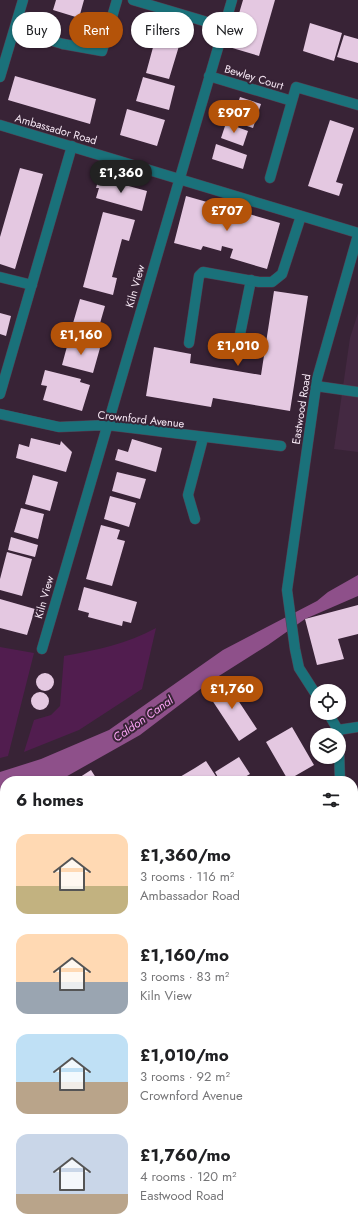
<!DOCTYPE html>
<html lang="en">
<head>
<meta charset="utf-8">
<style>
	body { margin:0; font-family:Jost,sans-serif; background:#f2f2f2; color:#202124; height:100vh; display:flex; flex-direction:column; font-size:15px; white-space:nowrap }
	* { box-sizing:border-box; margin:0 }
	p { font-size:13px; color:#757577 }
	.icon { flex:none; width:22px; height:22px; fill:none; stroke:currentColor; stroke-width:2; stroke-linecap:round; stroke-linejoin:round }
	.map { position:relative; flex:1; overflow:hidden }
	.side { position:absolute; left:0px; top:776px; width:358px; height:456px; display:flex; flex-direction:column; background:#fff; border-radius:16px 16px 0 0; box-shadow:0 1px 3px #0004 }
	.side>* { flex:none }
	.banner { position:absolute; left:12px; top:12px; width:334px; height:36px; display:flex; gap:8px }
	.buttons { position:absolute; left:310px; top:684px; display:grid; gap:8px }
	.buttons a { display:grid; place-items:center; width:36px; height:36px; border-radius:50%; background:#fff; box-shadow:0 1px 3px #0004; font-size:20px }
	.price { position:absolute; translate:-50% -34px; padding:0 9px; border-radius:14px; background:#b45309; color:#fff; font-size:13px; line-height:26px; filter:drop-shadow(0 1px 2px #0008) }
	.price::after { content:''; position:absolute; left:50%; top:24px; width:12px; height:9px; margin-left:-6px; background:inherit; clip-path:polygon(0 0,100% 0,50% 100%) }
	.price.active { background:#222; color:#fff }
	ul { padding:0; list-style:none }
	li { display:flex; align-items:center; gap:12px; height:100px; padding:0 16px }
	li span { display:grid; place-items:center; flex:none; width:112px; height:80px; border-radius:12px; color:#555 }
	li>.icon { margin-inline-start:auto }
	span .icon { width:48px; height:48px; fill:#fffc; stroke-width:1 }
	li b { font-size:17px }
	h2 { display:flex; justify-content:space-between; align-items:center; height:48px; padding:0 16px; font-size:17px }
	.pill { padding:0 14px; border-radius:18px; background:#fff; box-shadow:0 1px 3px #0004; font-size:14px; line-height:36px }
	.pill.active { background:#b45309; color:#fff }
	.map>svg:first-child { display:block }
</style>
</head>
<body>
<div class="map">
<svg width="358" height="1232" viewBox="0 0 358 1232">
	<rect width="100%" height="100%" fill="#382336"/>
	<path fill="#442942" d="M358,313V452L334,449L350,338Z"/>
	<path fill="#511d4f" d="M156,628L142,689L79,730L24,752L34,720L51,715L60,706L64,656C97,650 127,644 156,628Z
		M0,647L34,653L8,756L0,758Z"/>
	<path fill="#8e508a" d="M358,575V596L305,619L268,645L211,681L140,735L62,779L55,781H5V793L0,794V772L41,759L109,730L223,650L317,601L328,592Z"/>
	<path fill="#e4c8e1" d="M56,0H84L79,18L53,10Z
		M243,0H275L259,56L229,47Z
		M160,21L183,27L179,42L156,36Z
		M310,23L342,33L334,61L303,51Z
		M344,35L358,39V63L337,57Z
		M155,40L179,46L169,79L146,73Z
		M15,76L96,99L90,124L8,100Z
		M143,77L175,86L169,110L136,101Z
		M240,97L261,104L253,128L232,121Z
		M127,109L165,120L157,146L120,135Z
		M330,120L354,128L336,182L343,184L339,196L308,186Z
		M226,123L248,131L243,146L221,138Z
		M216,144L247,155L243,169L212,159Z
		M20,168L43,174L15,269L0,264V237Z
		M99,178L147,191L142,211L96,198L99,188H96Z
		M186,196L280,223L267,269L230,258L233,249L222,246L221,251L203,246L201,250L174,243Z
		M103,212L135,220L129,241L122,239L112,277L117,278L113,295L83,287Z
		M274,291L308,296L290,411L213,398L211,407L146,396L154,347L191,354L190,363L261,375Z
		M80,299L105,306L94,344L69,337Z
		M0,313L11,316L6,336L0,334Z
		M69,339L100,348L93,373L62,365Z
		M45,370L81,379L80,382L90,385L82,411L43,400L47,386L41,385Z
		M31,438L60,445L61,441L72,452L66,472L16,458L19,444L29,447Z
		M132,439L162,448L156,472L115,460L118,449L128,452Z
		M117,472L146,479L140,499L112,491Z
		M33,475L58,482L50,511L25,504Z
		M110,496L136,503L129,527L104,519Z
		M21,508L44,514L38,539L14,532Z
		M101,525L120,530L117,539L125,541L112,586L86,579Z
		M11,537L38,545L35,557L8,550Z
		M7,552L32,559L22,596L0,590V579Z
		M84,587L137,602L131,623L123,621L122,626L88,617L89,613L78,610Z
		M0,599L35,609L27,635L0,628Z
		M358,605V634L338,639L344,659L317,665L305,619Z
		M36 682a9 9 0 1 1 18 0a9 9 0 1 1-18 0Z
		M224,679L257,729L239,741L206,691Z
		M31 701a9 9 0 1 1 18 0a9 9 0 1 1-18 0Z
		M292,727L314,765L288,780L266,742Z
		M239,757L250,774L238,781H220L215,772Z
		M206,761L219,781H173L195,768Z
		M91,770L98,781H74Z
		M354,895L358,896V913L353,912Z
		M5,926V961L0,959V944Z
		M353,1026L358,1027V1050L353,1049Z
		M0,1089L5,1090V1112L0,1111Z
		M0,1206L5,1207V1227H135L162,1232H0Z
		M275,1227H299L298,1232H273Z
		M308,1227H329L339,1229L338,1232H307Z"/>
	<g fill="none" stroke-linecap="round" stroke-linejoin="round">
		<defs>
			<path id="service" d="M133,0L224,27
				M63,44L102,51L117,0
				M0,277L32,285
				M237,349L251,280
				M316,386L358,392
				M0,394L72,146
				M195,519L188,495L203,438"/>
			<path id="minor" d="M14,30L63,44
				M209,76L292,101
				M0,77L23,0
				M0,125L358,233
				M270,178L296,87L358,105
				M189,343L199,276L203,272L259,282H272L282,274L301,216
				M0,414L59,427L107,425L281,446
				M42,649L232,0
				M317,696L299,668L295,649L287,590L317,379L358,235
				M328,713L338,730V735
				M338,730L358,727
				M339,748L340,781
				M0,861H5
				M353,862L358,863
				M0,990L5,991
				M353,1087L358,1088
				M256,1232V1227"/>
		</defs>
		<use href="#service" stroke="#533f51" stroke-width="11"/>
		<use href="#minor" stroke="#533f51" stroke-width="11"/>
		<use href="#service" stroke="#1a717a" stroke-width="10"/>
		<use href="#minor" stroke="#1a717a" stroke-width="10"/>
	</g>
	<g text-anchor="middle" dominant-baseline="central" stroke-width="4" stroke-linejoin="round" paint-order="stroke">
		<g font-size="11" fill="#faebf8" stroke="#382336">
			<text transform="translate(254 77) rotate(17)">Bewley Court</text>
			<text transform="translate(56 129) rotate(16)">Ambassador Road</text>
			<text transform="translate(135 286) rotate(-74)">Kiln View</text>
			<text transform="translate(301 409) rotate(-81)">Eastwood Road</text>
			<text transform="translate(141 419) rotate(6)">Crownford Avenue</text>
			<text transform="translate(44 597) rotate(-74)">Kiln View</text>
		</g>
		<g font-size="12" font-style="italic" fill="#fba4f5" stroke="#382336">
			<text transform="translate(143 719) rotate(-35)">Caldon Canal</text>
		</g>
	</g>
</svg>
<div class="buttons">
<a><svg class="icon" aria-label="locate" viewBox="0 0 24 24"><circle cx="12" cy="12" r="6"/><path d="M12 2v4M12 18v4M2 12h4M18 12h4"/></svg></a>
<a><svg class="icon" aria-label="layers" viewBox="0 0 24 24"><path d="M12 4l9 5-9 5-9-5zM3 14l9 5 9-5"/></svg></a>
</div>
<b class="price" style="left:234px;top:134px">£907</b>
<b class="price active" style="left:121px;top:194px">£1,360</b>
<b class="price" style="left:227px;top:232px">£707</b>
<b class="price" style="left:81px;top:356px">£1,160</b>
<b class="price" style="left:238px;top:367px">£1,010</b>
<b class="price" style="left:232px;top:710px">£1,760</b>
<div class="banner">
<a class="pill">Buy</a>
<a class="pill active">Rent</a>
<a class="pill">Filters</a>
<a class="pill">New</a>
</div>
<section class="side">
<h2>6 homes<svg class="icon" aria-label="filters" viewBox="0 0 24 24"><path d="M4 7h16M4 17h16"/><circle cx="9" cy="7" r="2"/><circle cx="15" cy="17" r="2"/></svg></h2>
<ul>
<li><span style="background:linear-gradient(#ffd9b3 65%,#c2b280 0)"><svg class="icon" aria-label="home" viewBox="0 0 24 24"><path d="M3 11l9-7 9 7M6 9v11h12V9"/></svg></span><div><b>£1,360/mo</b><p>3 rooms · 116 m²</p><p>Ambassador Road</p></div></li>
<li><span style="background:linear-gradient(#ffd9b3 60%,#9aa5b1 0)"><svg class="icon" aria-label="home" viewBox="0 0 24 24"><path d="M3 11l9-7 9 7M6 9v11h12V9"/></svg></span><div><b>£1,160/mo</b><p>3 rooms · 83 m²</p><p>Kiln View</p></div></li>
<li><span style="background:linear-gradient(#bfe0f5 60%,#b9a48a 0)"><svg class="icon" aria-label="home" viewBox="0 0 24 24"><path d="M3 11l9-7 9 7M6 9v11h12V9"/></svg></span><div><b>£1,010/mo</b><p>3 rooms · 92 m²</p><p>Crownford Avenue</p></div></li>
<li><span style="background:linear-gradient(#c9d6e8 75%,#b9a48a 0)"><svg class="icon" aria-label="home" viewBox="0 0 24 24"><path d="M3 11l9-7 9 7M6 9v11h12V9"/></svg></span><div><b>£1,760/mo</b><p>4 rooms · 120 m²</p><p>Eastwood Road</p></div></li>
</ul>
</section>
</div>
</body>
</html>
